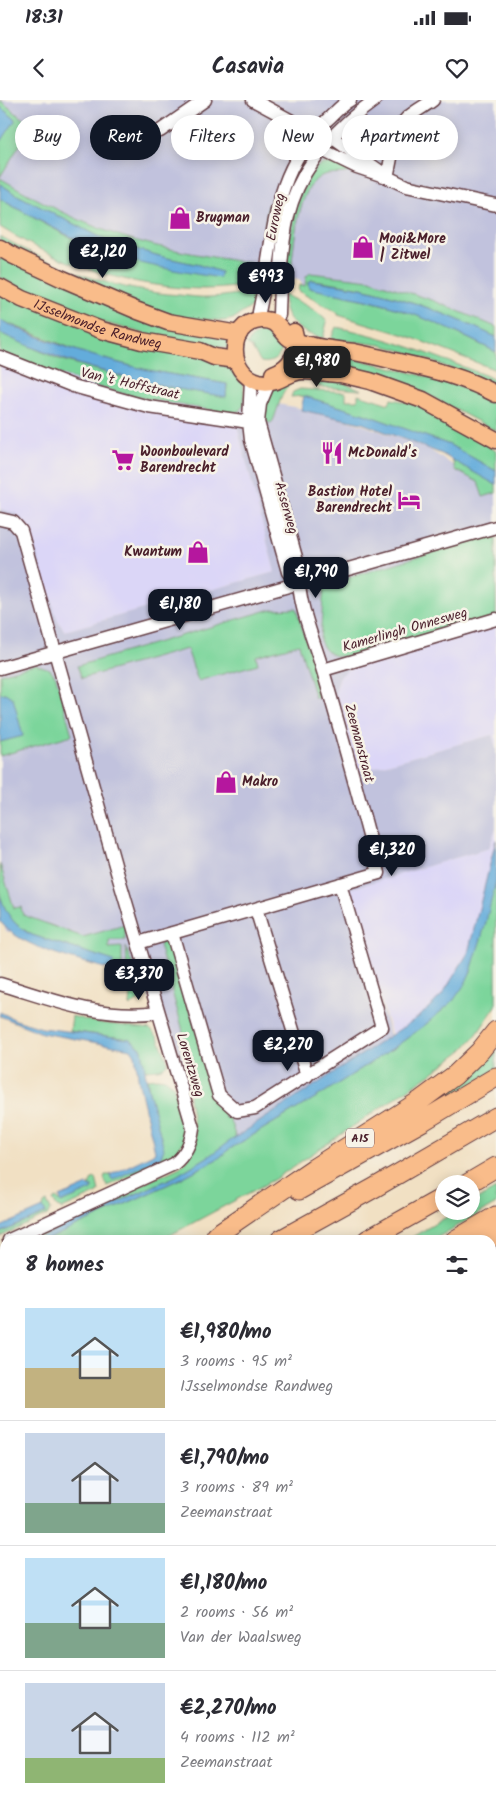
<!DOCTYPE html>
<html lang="en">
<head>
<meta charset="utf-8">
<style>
	body { margin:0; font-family:Kalam,sans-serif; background:#f2f2f3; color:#2b2b33; height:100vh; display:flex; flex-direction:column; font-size:19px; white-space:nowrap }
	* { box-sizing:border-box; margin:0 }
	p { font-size:16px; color:#7c7c81 }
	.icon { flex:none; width:28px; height:28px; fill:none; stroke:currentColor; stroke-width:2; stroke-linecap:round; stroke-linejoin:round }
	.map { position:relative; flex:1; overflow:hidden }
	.panel { position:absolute; left:0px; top:1135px; width:496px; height:570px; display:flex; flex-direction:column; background:#fff; border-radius:15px 15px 0 0; box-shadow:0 2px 12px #0003 }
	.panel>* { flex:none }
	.guide { position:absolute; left:15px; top:15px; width:466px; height:45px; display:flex; gap:10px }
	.fabs { position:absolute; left:435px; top:1075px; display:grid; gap:10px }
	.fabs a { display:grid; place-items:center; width:45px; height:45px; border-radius:50%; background:#fff; box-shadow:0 2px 12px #0003; font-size:25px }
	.price { position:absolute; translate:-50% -42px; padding:0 11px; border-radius:10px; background:#111827; color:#fff; font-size:16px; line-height:32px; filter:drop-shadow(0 1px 2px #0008) }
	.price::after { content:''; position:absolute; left:50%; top:30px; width:15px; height:11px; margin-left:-8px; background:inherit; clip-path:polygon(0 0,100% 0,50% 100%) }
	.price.on { background:#222; color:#fff }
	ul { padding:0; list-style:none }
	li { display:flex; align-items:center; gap:15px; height:125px; padding:0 25px }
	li+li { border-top:1px solid #e1e1e2 }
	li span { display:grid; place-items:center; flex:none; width:140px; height:100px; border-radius:0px; color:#555 }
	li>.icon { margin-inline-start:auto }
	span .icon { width:60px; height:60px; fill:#fffc; stroke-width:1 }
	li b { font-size:21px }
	h2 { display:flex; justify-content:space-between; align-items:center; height:60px; padding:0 25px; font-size:21px }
	.chip { padding:0 18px; border-radius:22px; background:#fff; box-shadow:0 2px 12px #0003; font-size:18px; line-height:45px }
	.chip.on { background:#111827; color:#fff }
	.status { display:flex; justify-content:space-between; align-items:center; height:35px; padding:0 25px; background:#fff; direction:ltr }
	.status svg { height:14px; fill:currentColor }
	header { display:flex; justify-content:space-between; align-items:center; height:65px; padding:0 25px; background:#fff; font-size:22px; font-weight:700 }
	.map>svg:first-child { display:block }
</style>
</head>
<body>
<div class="status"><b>18:31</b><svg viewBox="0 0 49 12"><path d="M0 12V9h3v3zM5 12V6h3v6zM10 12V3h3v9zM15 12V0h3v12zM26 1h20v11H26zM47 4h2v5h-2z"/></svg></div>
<header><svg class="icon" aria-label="back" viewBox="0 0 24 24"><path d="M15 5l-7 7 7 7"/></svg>Casavia<svg class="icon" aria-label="heart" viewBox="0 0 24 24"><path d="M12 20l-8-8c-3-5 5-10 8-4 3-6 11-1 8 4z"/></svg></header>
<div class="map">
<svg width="496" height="1705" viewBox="0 0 496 1705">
	<rect width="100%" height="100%" fill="#f7f3e8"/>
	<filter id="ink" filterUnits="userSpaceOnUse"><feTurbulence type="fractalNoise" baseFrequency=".02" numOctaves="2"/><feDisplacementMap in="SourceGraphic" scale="10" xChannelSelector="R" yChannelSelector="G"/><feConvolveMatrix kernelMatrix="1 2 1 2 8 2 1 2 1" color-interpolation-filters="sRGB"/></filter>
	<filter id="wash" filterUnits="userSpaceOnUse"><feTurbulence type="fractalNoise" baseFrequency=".0096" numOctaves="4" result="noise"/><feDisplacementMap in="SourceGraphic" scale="20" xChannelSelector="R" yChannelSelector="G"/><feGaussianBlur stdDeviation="1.12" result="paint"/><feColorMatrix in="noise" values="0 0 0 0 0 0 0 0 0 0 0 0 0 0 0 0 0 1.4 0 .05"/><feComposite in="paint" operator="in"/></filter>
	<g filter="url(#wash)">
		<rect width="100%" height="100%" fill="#f1e0c3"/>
		<path fill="#dbd6f7" d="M0,226L72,258L236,296L233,310L275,472L65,531L58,522L15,414L0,409Z
			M496,526V649L492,635L358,672L335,593L339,578L344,572L355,565Z
			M496,728V740L468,853L442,895L420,916L392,936L346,790L489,748Z"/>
		<path fill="#c1c2dd" d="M0,0H496V264L308,192L299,180L251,173L213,181L0,113Z
			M236,296L304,309L363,325L428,349L496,393V526L350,567L339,578L335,593L358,672L492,635L496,649V728L489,748L346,790L390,934L392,936L420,916L442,895L468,853L496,740V845L477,893L222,1075L142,880L6,831L0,812V409L15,413L24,421L30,431L58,522L65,531L275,472L233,310Z
			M496,1461V1705H111L108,1700H491V1463Z
			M0,1566L5,1576V1700H78L80,1703L76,1705H0Z"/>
		<path fill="#7bd59b" stroke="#627a63" d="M0,0L29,24V30L0,77V43L15,20L14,18L0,7Z
			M332,63L351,71C342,76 331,71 321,76C295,90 293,156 290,184L284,183C289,150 292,95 315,69C319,64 326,63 332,63Z
			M0,78C32,97 64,114 98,128C147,147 199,155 250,163L254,165L249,182L246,186C232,187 218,189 204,189C132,188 61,165 0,127V99C40,121 85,149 129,160C159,166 191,168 221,172L199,165L163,157L105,140L19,96L0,84Z
			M268,104L274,106L263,180L257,179Z
			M0,136C56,168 115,191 179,195C189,196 200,198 210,197C226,197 243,192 259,192L253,206L233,219L224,221L181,217L141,206L0,141Z
			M0,156L231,238L229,248L160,238L84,217L34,195L0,177Z
			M310,173L370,180L432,200L496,227V237C460,220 423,204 385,194C361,187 337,183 313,180L308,182L309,188C338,194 367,200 396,208C431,219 463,236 496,252V270L405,235L338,215V213L298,191L299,185L305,186L306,177Z
			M0,192L227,263C243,281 245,279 244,305L239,311L229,313C192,307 153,301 116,292C77,282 38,267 0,252V233L56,258L111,274L167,287L226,296L227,284L146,270L86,254L7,223L0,220Z
			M283,195C295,199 320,211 327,222L323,238C299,233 284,221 283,195Z
			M336,227C389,237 437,257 487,276L496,281V286L410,253L381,245L331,239Z
			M261,232L271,236L282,250C278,259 271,264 261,262L251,247L247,245L251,238Z
			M330,253C386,266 442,278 496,300V331L424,293L375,276L321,263L326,260Z
			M308,277C303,280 297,280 293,282C281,290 278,309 273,321L271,323L263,321C264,314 263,303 266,297C274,283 293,280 308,277Z
			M318,277L343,282L362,290L320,287L317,286Z
			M300,289L346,292V300H358V294L389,304L391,299L416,304L454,324L496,351V371L450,345L367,315L304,296L291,297L293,292Z
			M452,359L496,385V393L483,397L478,382L455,370Z
			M496,433V516L349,557C334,557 326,555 320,540L324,485Z
			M296,508L323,596L315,598L299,544L256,556L258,564L198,581L187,549L82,578L77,566L272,509Z
			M35,564L50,569L56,577L72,635L0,656V642L22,636L5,593L0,594V574Z
			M0,764L14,808L21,807L23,815L83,837L125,825V840H109V848L122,847V873L111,870L113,861L32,835L14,823L6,813L0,795Z
			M496,781V906L477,934L463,950L432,973L275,1079L161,1140H46L180,1079L219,1058L228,1050L325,992L395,947L425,925L453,901L471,871Z
			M162,842L168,843L171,847L218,1003L227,1011L223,1012L225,1018L229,1017L236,1038L209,1056L176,1076L34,1140H20L180,1067L188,1059L196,1041L189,998L190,973L182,927L159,845Z
			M126,847L131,861L136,867L142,892L139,900L130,906L132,877L127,875Z
			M72,916L94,922L150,929L158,937L168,962C164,971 153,969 145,970L142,949L130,939L70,931Z
			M496,949V970L353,1052L471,973Z
			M157,978L165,979L173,985L187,1026L184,1042L174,1056L167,1061L107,1086L104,1078L105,1075H110L111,1078L161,1057L147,979Z
			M96,1078L99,1091L98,1093L62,1109L57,1107L53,1100L56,1098L61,1102L92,1087L89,1086L92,1079Z
			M496,1089V1104L433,1140H407L457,1111H471V1103Z
			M47,1102L51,1110L49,1114L0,1137V1133L46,1113L43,1108L44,1104Z
			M496,1148V1208L491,1210V1151Z
			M5,1159V1210L0,1213V1161Z
			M496,1228V1283L491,1285V1230Z
			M496,1339V1384L491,1386V1341Z
			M5,1353V1424L0,1426V1354Z
			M5,1454V1519L0,1510V1456Z
			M0,1521L5,1531V1576L0,1566Z
			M78,1700H108L111,1705H76L79,1703Z"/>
		<path fill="#64acdb" stroke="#576683" d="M0,7L14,18L15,21L0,43Z
			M0,84L19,96L105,140L163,157L199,165L221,172L220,178C189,173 159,168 129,160C83,146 42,122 0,99Z
			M311,180C329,183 347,185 365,189C410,199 454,217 496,237V252C464,236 432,220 398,209C369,199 338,195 309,188L308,182Z
			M0,220C46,242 95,258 144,269C172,275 200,279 227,284L226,297C206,293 185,291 165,286C108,274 53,259 0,233Z
			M304,296L367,315L450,345L496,371V385L442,354L416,344L362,323L301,310Z
			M5,593L13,598L23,636L0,642V594Z
			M496,740V781L485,826L471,871L465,884L453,901L425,925L395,947L325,992L228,1050L219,1058L180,1079L46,1140H34L176,1076L209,1056L224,1045L420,916L442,895L468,853Z
			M0,795C6,814 14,826 32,835L114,861L111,870C79,860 19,848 0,821Z
			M0,912L16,920L42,928L130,939L142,949L147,983L164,1049L161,1057L113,1080L111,1078L110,1075L153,1054L155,1051L139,984L135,955L131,949L42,933L0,916Z
			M87,1085L92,1087V1090L61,1103L60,1097Z
			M43,1108L46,1113L0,1133V1127Z
			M496,1208V1228L491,1230V1210Z"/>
	</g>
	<g filter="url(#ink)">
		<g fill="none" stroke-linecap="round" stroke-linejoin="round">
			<defs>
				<path id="minor" d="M253,0L314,33L333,38L381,72
					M160,31L205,0
					M319,44L322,50L357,67L387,77L406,86L496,105
					M387,77C392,58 393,32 407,18C415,11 425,6 433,0
					M259,212C275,140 269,75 327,20C334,14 341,5 350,0
					M279,215C280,181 281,134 292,102C306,60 340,25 375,0
					M0,257L73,286L149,307L249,322H258
					M251,279L249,322L251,340L288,472L298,483
					M0,419L13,422L21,431L117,772L193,1028C191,1043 186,1054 174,1064L9,1140
					M0,568L496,427
					M323,570L496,519
					M256,809L307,976
					M172,833L219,995L237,1011L255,1008L382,927L340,784
					M138,843L379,773C361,706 343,638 323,571C314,540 296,501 299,468L258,322L260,304L269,283
					M0,884C54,900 101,920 158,912
					M491,1394L496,1392
					M0,1451L5,1449
					M491,1673L496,1671
					M407,1705L420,1700"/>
				<g id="major">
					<path d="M0,148L14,156L63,179L138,211L168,222L239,234"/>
					<path id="s1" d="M0,187L22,199L101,230L142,241L200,251L214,257L236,260"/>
					<path d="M328,271L370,281L423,300L496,340"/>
					<path d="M273,274C292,267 300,251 294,232"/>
					<path d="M337,274C326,273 314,271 303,271C287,271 279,286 259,282C227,274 226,223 261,220C277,219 279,228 288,237C293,242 302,243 309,245C324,249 339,250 354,252C370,255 386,259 403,263C435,270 466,278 496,294"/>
					<path d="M491,1424L496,1422"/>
					<path d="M491,1439L496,1438"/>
					<path d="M0,1601L5,1600"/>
				</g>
				<path id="highway" d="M467,1084L496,1067
					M299,1090L423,1021L496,977
					M216,1135L314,1068L421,1000L455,975L480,951L496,931
					M280,1140L374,1088L496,1017
					M367,1140L444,1097
					M455,1140L496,1116
					M486,1140L496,1135
					M0,1236L5,1234
					M0,1274L5,1272
					M0,1322L5,1319"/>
			</defs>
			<use href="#minor" stroke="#633c42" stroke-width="15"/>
			<use href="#major" stroke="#633c42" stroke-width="19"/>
			<use href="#highway" stroke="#633c42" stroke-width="21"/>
			<use href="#minor" stroke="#fff" stroke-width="12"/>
			<use href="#major" stroke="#f9bc8a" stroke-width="16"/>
			<use href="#highway" stroke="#f9bc8a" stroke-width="19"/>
			<path stroke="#4a1f2b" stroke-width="3" d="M0,1582L5,1592
				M0,1603L5,1613
				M0,1618L5,1627
				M0,1635L5,1645
				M0,1681L5,1690
				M10,1700L13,1705
				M35,1700L38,1705
				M51,1700L54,1705
				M63,1700L65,1705"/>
		</g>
	</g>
	<defs>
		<symbol id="shop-bare" viewBox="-9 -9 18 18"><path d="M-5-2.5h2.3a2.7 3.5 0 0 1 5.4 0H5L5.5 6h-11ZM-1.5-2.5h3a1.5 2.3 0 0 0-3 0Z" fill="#b5179e" stroke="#f7f3e8" stroke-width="2.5" paint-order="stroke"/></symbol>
		<symbol id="restaurant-bare" viewBox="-9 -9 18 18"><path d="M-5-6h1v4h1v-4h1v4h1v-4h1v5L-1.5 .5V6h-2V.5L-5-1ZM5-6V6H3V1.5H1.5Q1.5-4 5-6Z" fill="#b5179e" stroke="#f7f3e8" stroke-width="2.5" paint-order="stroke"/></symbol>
		<symbol id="supermarket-bare" viewBox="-9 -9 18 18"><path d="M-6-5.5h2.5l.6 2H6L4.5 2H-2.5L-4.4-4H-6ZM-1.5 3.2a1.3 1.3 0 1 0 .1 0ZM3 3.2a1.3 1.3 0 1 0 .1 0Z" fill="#b5179e" stroke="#f7f3e8" stroke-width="2.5" paint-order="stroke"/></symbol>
		<symbol id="hotel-bare" viewBox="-9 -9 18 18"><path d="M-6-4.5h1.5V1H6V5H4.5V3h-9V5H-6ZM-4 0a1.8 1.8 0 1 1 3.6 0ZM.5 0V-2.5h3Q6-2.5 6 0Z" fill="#b5179e" stroke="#f7f3e8" stroke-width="2.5" paint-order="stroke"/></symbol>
	</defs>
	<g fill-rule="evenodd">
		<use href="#shop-bare" x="164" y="102" width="32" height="32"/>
		<use href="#shop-bare" x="347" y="131" width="32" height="32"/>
		<use href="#restaurant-bare" x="316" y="337" width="32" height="32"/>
		<use href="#supermarket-bare" x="107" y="344" width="32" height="32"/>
		<use href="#hotel-bare" x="393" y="384" width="32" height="32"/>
		<use href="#shop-bare" x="182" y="436" width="32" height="32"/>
		<use href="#shop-bare" x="210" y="666" width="32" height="32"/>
	</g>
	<g text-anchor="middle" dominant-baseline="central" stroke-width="5" stroke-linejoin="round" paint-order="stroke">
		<rect fill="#f7f3e8" stroke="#7e5f64" stroke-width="1" x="346" y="1028.5" width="28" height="19" rx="4"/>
		<g font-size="12" font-weight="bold" fill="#4a1f2b">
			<text x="360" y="1038">A15</text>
		</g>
		<g font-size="14" fill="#4a1f2b" stroke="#f7f3e8">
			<text transform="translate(276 117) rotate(-78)">Euroweg</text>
			<text stroke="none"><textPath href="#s1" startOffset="105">IJsselmondse Randweg</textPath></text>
			<text transform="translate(130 284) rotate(13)">Van 't Hoffstraat</text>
			<text transform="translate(286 408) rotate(74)">Asserweg</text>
			<text transform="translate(405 530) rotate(-16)">Kamerlingh Onnesweg</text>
			<text transform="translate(359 643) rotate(75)">Zeemanstraat</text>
			<text transform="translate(190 965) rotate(73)">Lorentzweg</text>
		</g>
		<g font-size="14" font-weight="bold" fill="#4a1f2b" stroke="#f7f3e8" text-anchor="start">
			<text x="196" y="118">Brugman</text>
			<text x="379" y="139">Mooi&amp;More<tspan x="379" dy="16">| Zitwel</tspan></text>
			<text x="140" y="352">Woonboulevard<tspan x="140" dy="16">Barendrecht</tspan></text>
			<text x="348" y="353">McDonald's</text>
			<text x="392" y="392" text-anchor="end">Bastion Hotel<tspan x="392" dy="16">Barendrecht</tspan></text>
			<text x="182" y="452" text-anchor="end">Kwantum</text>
			<text x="242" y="682">Makro</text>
		</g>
	</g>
</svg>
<div class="fabs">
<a><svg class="icon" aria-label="layers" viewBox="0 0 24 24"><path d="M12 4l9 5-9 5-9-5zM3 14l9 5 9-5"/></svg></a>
</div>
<b class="price" style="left:103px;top:179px">€2,120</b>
<b class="price" style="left:266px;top:204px">€993</b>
<b class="price on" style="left:317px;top:288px">€1,980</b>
<b class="price" style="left:316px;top:499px">€1,790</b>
<b class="price" style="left:180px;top:531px">€1,180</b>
<b class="price" style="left:392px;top:777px">€1,320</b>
<b class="price" style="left:139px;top:901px">€3,370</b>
<b class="price" style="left:288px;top:972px">€2,270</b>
<div class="guide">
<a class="chip">Buy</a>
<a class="chip on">Rent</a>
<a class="chip">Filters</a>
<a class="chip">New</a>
<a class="chip">Apartment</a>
</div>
<section class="panel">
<h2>8 homes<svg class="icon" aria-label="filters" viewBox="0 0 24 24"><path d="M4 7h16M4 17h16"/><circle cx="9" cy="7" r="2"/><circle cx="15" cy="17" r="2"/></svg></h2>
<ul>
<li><span style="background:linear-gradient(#bfe0f5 60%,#c2b280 0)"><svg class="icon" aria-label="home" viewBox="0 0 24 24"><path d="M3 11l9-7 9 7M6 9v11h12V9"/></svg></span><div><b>€1,980/mo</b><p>3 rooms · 95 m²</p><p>IJsselmondse Randweg</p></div></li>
<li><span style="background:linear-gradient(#c9d6e8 70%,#7fa58c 0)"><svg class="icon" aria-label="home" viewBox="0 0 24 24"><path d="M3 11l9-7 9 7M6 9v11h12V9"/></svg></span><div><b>€1,790/mo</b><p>3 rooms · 89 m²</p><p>Zeemanstraat</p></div></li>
<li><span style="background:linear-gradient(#bfe0f5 65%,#7fa58c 0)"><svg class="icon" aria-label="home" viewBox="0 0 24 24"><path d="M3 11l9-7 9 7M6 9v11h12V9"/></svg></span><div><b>€1,180/mo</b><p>2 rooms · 56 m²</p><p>Van der Waalsweg</p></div></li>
<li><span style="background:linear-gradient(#c9d6e8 75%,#8fb573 0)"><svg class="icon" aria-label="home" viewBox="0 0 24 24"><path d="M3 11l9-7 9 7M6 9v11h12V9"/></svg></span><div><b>€2,270/mo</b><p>4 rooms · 112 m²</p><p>Zeemanstraat</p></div></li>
</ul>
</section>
</div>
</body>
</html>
